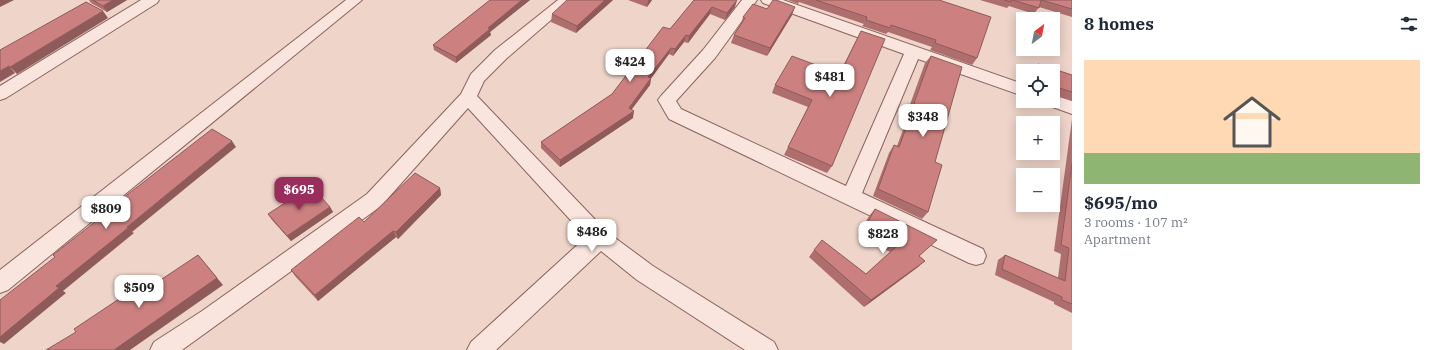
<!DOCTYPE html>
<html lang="en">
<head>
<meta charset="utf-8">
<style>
	body { margin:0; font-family:"IBM Plex Serif",serif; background:#f2f2f3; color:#1f2937; height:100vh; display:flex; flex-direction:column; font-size:15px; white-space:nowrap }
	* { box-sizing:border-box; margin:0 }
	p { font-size:13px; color:#747a83 }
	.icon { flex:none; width:22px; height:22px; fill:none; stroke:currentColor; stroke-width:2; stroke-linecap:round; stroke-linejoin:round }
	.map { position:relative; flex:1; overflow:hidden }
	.details { display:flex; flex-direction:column; background:#fff; width:360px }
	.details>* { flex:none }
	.needle { width:26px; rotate:32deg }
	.buttons { position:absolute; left:1016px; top:12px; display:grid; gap:8px }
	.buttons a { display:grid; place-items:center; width:44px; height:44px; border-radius:0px; background:#fff; box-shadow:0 2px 10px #0003; font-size:20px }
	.price { position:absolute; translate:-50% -34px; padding:0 9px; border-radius:8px; background:#fff; color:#222; font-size:13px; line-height:26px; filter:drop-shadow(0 1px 2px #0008) }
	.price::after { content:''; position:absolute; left:50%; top:24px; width:12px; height:9px; margin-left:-6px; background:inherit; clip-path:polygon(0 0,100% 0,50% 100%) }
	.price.current { background:#992e5c; color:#fff }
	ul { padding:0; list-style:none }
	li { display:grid; align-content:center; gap:8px; height:212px; padding:0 12px }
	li+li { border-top:1px solid #e0e1e3 }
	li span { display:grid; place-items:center; height:124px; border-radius:0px; color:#555 }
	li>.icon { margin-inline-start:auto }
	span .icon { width:72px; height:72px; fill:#fffc; stroke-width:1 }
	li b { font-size:17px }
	h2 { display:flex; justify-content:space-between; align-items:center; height:48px; padding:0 12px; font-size:17px }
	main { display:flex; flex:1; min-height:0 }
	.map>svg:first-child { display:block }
</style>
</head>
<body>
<main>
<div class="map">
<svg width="1072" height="350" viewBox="0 0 1072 350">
	<rect width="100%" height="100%" fill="#eed4c9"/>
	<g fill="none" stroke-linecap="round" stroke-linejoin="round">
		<defs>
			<path id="street" d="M141,0H159L157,3L6,98L0,100V86Z
				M346,0H362L8,290L0,293V270Z
				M558,0H574L507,58L484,81L477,96L607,232L653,266L774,342L778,350H745L637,280L601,251L496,350H467L471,342L586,237L468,108L381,206L182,350H150L154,342L202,311L367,194L461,94L471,74L495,50Z
				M742,0H757L715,58L676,101L681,109L846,186L904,54L763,3L761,0H783L1023,84V96L918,59L862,193L983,249L986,256L983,263L976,265L969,263L669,119L658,100L661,96L703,50Z
				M1053,95L1072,101V114L1047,105L1044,101H1053Z"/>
		</defs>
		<use href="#street" stroke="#8b635e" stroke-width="2"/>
		<use href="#street" fill="#f9e5dd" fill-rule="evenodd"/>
	</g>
	<path fill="#af6e6e" d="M89,0H127L107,12L91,3Z
		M490,0H530L490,32L491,35L456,63L434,50L433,45Z
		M613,0L576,33L551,22L552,14Z
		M628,0H652L647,7Z
		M694,0L735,7L725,20L710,14L688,43L684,42L673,56L669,54L651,78L650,85L632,109L633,118L560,167L541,148V142L612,94L670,29Z
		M788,0H939L977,58L972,65L930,50L932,47L888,32L886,34L862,26L864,24L799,2L798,4Z
		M980,0H1072V17L1039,7L1034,14L1009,6L1007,8Z
		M767,9L792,15L767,56L731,43L734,35L741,24L743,17Z
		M861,31L832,166L827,173L784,155L808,107L772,93L775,85L839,74Z
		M931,56L935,162L928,212L922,219L873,196L889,153L894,145L897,146L910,111L908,110L925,63Z
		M1038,64L1072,75V101L1053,94V71H1032Z
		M1072,119V313L1054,304V302L995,275L998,260L1005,255L1058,278L1061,254L1054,251Z
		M440,188L441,195L398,239L396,237L318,301L295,276L291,270L364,222Z
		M330,207L333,212L291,241L272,220L268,214Z
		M875,209L920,256L918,267L864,307L809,257L814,250L866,274L890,252L858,236L869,216Z"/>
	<path fill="#8f5a5a" d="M0,0H14L0,7Z
		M113,0H127L107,12L103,6Z
		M522,0H530L490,32L491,35L456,63V57L488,28Z
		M605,0H613L576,33L577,26Z
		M648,0H652L647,7Z
		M737,0L735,7L725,20L727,13Z
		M712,7L710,14L688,43L689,36Z
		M795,7L792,15L767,56L770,48Z
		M103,11L108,18L17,74L10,67Z
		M686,35L684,42L673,56L675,49Z
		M671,48L669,54L647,84L648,77Z
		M9,66L15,73L0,82V71Z
		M651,78L650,85L628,114L629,108Z
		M634,111L633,118L560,167V160Z
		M232,141L236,147L132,232L134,233L63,291L66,293L4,344L0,342V337L56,286L127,227Z
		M440,188L441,195L398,239L396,232Z
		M330,207L333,212L291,241L287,236Z
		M393,231L396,237L318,301L315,295Z
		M198,255L223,285L130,350H114Z
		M925,261L918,267L864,307L871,300Z"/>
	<path fill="#cc8080" stroke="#8f5a5a" d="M93,0H113L103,6Z
		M490,0H522L488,28L490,29L456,57L433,45Z
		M567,0H605L577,26L552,14Z
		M694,0H737L727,13L712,7L689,36L686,35L675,49L671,48L648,77L651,78L629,108L634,111L560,160L541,142L612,94L663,27L670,29Z
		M773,0H776L795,7L770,48L734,35L745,18L743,17L753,4L767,9Z
		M816,0H939L991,17L977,58L935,43L936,40L891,25L890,28L866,20L867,17Z
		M1004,0H1012L1011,2Z
		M1013,0H1041L1039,8Z
		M1041,0H1072V9Z
		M86,2L103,11L10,67L9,66L0,71V50Z
		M861,31L885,39L832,166L788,147L812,100L775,85L792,56L840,74Z
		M931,56L962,67L935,162L942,165L928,212L878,189L894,145L899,147L915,104L914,103Z
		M1038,64L1072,75V92L1053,86V71H1036Z
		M212,129L232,141L127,227L128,228L56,286L59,288L0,337V300L55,257L53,255L115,206L114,205Z
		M1072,163V304L1062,300V297L1002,269L1005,255L1065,281L1069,248L1061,245Z
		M415,173L440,188L396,232L393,231L315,295L291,270L359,217L364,222Z
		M311,186L330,207L287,236L268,214Z
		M875,209L937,240L919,256L925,261L871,300L814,250L822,240L866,274L897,246L864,229Z
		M198,255L217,278L114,350H46L76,332L74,329L155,275L159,281Z"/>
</svg>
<div class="buttons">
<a><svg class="needle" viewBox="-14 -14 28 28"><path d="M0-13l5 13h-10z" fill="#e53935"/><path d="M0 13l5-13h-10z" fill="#747a83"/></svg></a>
<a><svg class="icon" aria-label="locate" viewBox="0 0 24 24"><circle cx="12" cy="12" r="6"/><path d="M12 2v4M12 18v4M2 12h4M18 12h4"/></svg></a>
<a>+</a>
<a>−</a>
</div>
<b class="price" style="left:630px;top:83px">$424</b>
<b class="price" style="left:830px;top:98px">$481</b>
<b class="price" style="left:923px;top:138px">$348</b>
<b class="price current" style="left:299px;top:211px">$695</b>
<b class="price" style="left:106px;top:230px">$809</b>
<b class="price" style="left:592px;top:253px">$486</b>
<b class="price" style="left:883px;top:255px">$828</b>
<b class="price" style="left:139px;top:309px">$509</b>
</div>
<section class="details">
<h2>8 homes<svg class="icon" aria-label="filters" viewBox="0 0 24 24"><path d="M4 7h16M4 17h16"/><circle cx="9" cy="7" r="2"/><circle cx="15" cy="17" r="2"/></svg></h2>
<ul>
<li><span style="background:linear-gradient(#ffd9b3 75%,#8fb573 0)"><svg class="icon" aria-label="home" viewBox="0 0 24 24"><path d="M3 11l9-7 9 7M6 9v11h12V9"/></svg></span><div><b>$695/mo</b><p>3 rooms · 107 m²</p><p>Apartment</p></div></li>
</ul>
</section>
</main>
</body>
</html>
